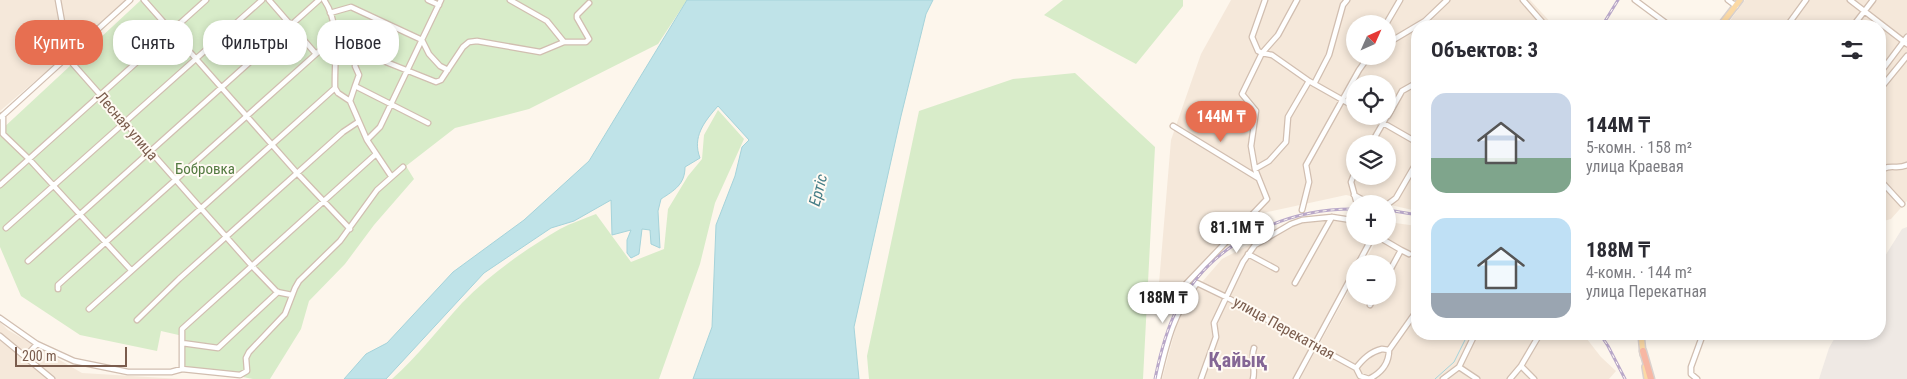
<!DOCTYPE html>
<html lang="ru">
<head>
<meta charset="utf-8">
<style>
	body { margin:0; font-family:"Roboto Condensed",sans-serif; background:#f7f7f7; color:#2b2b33; height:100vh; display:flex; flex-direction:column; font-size:19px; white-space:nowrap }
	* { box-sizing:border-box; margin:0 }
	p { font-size:16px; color:#7c7c81 }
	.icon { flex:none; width:28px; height:28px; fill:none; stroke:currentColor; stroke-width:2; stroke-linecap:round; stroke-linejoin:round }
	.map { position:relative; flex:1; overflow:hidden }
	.sheet { position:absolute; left:1411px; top:20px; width:475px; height:320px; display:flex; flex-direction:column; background:#fff; border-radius:20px; box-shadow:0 2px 8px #0003 }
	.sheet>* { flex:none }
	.top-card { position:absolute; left:15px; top:20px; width:475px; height:45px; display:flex; gap:10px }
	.needle { width:32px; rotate:45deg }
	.fabs { position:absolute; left:1346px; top:15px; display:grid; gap:10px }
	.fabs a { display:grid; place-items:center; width:50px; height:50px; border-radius:50%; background:#fff; box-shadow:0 2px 8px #0003; font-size:25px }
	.scale { position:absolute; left:15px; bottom:12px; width:112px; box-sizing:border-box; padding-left:5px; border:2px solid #7a5c4d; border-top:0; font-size:14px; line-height:18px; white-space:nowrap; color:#7a5c4d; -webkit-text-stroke:4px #fffaf3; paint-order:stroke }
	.price { position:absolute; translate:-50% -42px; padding:0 11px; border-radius:18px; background:#fff; color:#222; font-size:16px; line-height:32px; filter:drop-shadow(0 1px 2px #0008) }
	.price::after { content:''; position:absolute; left:50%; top:30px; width:15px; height:11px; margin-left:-8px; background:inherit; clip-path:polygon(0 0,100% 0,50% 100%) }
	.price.selected { background:#e76f51; color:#fff }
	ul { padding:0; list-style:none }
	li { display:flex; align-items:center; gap:15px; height:125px; padding:0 20px }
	li span { display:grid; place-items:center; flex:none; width:140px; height:100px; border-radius:15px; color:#555 }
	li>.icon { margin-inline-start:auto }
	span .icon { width:60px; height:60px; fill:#fffc; stroke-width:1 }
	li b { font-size:21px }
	h2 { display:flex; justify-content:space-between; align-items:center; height:60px; padding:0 20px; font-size:21px }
	.pill { padding:0 18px; border-radius:20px; background:#fff; box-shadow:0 2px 8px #0003; font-size:18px; line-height:45px }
	.pill.selected { background:#e76f51; color:#fff }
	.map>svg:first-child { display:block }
</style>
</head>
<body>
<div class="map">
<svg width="1907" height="379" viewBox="0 0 1907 379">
	<rect width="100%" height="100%" fill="#fdf6ec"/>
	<path fill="#f5e8da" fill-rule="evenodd" d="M0,0H127L102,24L0,111Z
		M1231,0H1530L1554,26H1418L1417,211L1346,195L1254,215L1173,308L1166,313L1157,307L1171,140L1201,54ZM1355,24H1388V56H1355ZM1355,84H1388V116H1355ZM1355,144H1388V176H1355Z
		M1745,0H1907V201L1891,219L1880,222V26H1726Z
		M1343,217L1355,222V236H1370L1294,379H1162L1176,327L1189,297L1222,259L1296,220Z
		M1388,222L1417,226L1418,334H1583L1601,357L1616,371L1609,379H1300L1355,279V296H1388V264H1363L1379,236H1388Z
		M0,322L8,330L82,373L181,379H0Z"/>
	<path fill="#efe9e4" d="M1907,227V379H1819L1829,348L1837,334H1880V264L1902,229Z"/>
	<path fill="#d8ecc9" d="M141,0H687L658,44L529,109L455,128L406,166L414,179L374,225L345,264L309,301L301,329L270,379H253L223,373L182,368L183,336L161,331L157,351L80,335L21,296L0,247V131Z
		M1063,0H1183V6L1136,64L1044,15Z
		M1075,73L1155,147L1143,379H869L867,356L919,111L1013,79Z
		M718,110L744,139L715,203L700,264L659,379H392C418,356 439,328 462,303C490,274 526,249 560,229C571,223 584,219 596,214L631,262L664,249L668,209L688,176L702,159L704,135Z"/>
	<path fill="#bfe3e8" stroke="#a5d3da" d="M687,0H933L926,14L901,116L854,327L859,379H693L712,327L716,225L735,176L742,147L749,140L718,106C704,122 692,137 700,158L685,167C685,184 675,190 661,199L658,211L660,248L651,244L650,230L642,229L639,254L631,258L627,253V240L631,230L612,235L611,200L574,221L551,228L484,273L386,379H344L366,354L387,343L453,272L524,220L589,161Z"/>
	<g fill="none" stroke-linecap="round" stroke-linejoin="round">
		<path stroke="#a5d3da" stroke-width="1" d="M1435,379L1454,362L1468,334"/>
		<defs>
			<path id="minor" d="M58,0L65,39L74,59L73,64L252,266L277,292L292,295
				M144,0L297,173L350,229
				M269,0L316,54
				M324,0C341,24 334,60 335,88L338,93L350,101L367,140L391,176
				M428,0L439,5
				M510,0L547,21L564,42
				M1523,0L1543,23L1549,26
				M1635,0L1670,26
				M1728,0L1736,6
				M1850,0L1907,44
				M330,13L351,7L422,40L429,54L440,66L448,70
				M1386,24L1400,0
				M1522,26L1543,23
				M1787,26L1806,0
				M1853,26L1873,0
				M1388,43L1425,21L1447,0
				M1262,53L1272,55L1309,81L1355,107
				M1262,53L1278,35L1297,0
				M1880,73L1907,37
				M1314,84L1329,55L1343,5L1347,0
				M355,86L359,75L355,66L357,52H361L436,82L441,80L463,47L469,42L477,41L540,52L564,42H586L589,39L577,18V15L589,3
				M1880,89L1907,56
				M350,101L355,86L428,123
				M3,115V134L29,159L131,270
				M1371,116L1418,143
				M1388,116L1402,91L1418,82
				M1,117L130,0
				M1173,126L1258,178
				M367,140L380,127L441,0
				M1371,144L1387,116
				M1255,169L1269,161L1286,142L1288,117L1309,81
				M1880,171C1890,163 1897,170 1907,165
				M1355,172L1351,182L1357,204
				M1880,180L1902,204
				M0,185L206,0
				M1354,195L1367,202L1375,204
				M1388,204L1396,198L1418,160
				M1302,210L1309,182L1306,165L1359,70L1369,56
				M6,228L262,0
				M1377,236L1401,250L1388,274
				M1401,250L1409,254
				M1248,254L1276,269
				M28,261L319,0
				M1358,264L1373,236
				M1295,283L1332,217
				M58,289V285L68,276L335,37
				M1177,301L1184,286L1267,199L1255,169L1251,146L1256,111L1242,94L1262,53L1258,51L1252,37L1265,0
				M1370,305L1375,296
				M89,309L335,88
				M0,318L37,344L74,361L128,372H171L182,369L240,375L247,371L246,358L249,352L285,314L295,288L299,281L340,241L377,190L403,167
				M137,320L179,279L343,132L358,122
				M0,336L52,379
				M182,343L218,348L278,292
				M1382,349L1389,350C1389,363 1381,373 1369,379L1360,376L1356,368C1363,359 1370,352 1382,349Z
				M1389,350L1418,309
				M25,357L37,344
				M1521,366L1534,379
				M1459,367L1477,379
				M182,369V329L376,154
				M1158,379C1167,342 1173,314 1197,283L1226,297L1356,368
				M1201,379L1216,337L1214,323L1243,262L1255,245L1291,224L1302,220L1332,217L1351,220L1355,219
				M1253,379C1256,368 1250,359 1254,348
				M1296,379L1355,270
				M1443,379L1459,367L1475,334
				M1510,379L1521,366L1538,337V334
				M1697,379L1691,374V367L1703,334"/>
			<path id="major" d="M1720,26L1740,0
				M1641,334L1643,354
				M1645,367L1647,379"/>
			<path id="highway" d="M1643,351L1651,379"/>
		</defs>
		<use href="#minor" stroke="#d1beb0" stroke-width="7"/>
		<use href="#major" stroke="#dad1cd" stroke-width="8"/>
		<use href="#highway" stroke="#dad1cd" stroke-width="9"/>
		<use href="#minor" stroke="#fff" stroke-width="4.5"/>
		<use href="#major" stroke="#fbd9a5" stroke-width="5"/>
		<use href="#highway" stroke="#f7b7a3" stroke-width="6"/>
		<defs>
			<path id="rail" d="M1602,26L1618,0
				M1388,210L1418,215
				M1600,334L1608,346L1625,379
				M1155,379C1160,354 1166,330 1178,307C1211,243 1285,208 1355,209"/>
		</defs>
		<use href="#rail" stroke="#b9a8c9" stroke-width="3"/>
		<use href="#rail" stroke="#fffaf3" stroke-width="1" stroke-dasharray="4" stroke-linecap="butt"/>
	</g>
	<g text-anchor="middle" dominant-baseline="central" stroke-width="4" stroke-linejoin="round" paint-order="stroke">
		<g font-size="15" fill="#7a5c4d" stroke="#fffaf3">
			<text transform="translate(127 126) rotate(49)">Лесная улица</text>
			<text transform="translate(1284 328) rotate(29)">улица Перекатная</text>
		</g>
		<g font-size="15" fill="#537a41" stroke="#fffaf3">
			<text x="205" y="169">Бобровка</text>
		</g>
		<g font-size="16" font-style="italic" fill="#437c86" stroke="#fffaf3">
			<text transform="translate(818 190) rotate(-75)">Ертіс</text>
		</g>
		<g font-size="20" font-weight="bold" fill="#846695" stroke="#fffaf3">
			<text x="1238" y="360">Қайық</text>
		</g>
	</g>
</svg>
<div class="fabs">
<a><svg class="needle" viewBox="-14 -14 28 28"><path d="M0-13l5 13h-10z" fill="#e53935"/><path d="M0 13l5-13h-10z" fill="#7c7c81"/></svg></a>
<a><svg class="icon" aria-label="locate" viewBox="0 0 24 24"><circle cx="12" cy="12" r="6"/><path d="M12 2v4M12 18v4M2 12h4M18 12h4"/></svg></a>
<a><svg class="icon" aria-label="layers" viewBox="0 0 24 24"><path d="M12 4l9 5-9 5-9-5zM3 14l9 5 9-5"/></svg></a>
<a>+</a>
<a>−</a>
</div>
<div class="scale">200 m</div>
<b class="price selected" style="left:1221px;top:143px">144M ₸</b>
<b class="price" style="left:1237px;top:254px">81.1M ₸</b>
<b class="price" style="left:1163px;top:324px">188M ₸</b>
<div class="top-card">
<a class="pill selected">Купить</a>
<a class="pill">Снять</a>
<a class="pill">Фильтры</a>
<a class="pill">Новое</a>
</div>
<section class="sheet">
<h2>Объектов: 3<svg class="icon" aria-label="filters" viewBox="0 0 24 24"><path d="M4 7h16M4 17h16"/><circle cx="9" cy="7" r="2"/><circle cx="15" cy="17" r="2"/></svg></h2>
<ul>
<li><span style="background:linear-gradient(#c9d6e8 65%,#7fa58c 0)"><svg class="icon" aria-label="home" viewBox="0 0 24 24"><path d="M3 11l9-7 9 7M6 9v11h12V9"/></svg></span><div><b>144M ₸</b><p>5-комн. · 158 m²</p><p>улица Краевая</p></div></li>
<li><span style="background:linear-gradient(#bfe0f5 75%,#9aa5b1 0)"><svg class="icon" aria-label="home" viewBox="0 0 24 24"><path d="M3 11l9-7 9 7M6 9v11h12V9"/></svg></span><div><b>188M ₸</b><p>4-комн. · 144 m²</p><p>улица Перекатная</p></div></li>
</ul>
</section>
</div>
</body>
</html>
